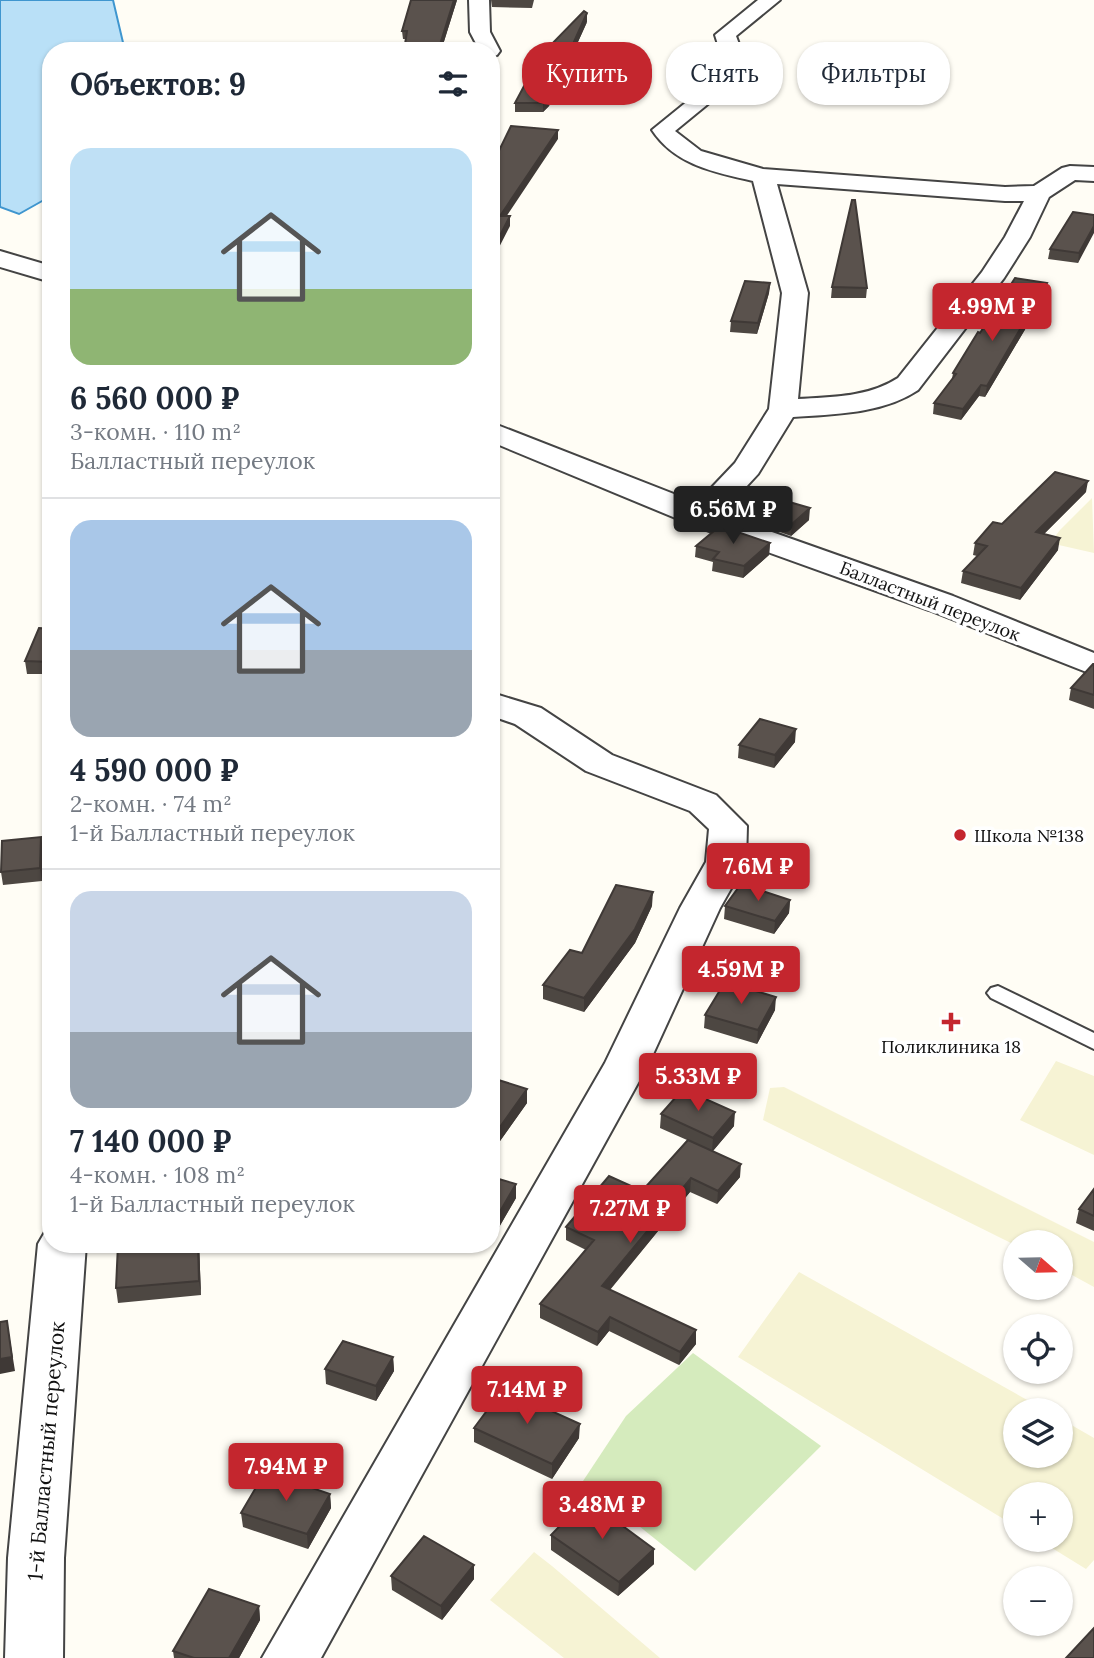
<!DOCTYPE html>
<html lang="ru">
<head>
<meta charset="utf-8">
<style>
	body { margin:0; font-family:Lora,serif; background:#f2f2f3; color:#1f2937; height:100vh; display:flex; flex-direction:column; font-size:26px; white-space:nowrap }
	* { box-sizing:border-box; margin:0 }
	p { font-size:23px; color:#747a83 }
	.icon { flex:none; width:38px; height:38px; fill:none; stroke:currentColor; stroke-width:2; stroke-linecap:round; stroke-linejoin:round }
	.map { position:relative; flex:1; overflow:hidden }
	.side { position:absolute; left:42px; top:42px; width:458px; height:1211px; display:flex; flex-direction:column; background:#fff; border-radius:28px; box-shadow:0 2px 5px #0004 }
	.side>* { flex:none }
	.guide { position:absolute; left:522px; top:42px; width:467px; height:63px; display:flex; gap:14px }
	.needle { width:46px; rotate:110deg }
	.fabs { position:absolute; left:1003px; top:1230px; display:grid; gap:14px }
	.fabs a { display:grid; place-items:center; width:70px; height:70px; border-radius:50%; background:#fff; box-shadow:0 2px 5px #0004; font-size:35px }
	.price { position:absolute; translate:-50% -60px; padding:0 16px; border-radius:7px; background:#c4262e; color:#fff; font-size:23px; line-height:46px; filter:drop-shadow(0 2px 4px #0008) }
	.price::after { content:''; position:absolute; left:50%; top:42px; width:21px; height:16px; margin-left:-10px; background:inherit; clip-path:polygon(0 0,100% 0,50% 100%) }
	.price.active { background:#222; color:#fff }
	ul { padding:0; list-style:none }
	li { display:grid; align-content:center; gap:14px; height:371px; padding:0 28px }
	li+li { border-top:2px solid #e0e1e3 }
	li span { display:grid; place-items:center; height:217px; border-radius:21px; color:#555 }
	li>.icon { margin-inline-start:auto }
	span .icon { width:126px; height:126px; fill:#fffc; stroke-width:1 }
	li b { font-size:30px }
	h2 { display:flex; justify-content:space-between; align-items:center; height:84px; padding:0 28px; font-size:30px }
	.chip { padding:0 24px; border-radius:28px; background:#fff; box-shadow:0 2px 5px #0004; font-size:24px; line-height:63px }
	.chip.active { background:#c4262e; color:#fff }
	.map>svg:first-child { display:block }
</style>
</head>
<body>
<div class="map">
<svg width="1094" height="1658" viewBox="0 0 1094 1658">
	<rect width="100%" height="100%" fill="#fffdf5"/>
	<path fill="#f6f3d4" d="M1092,498L1094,553L1050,543L1060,530Z
		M1056,1061L1094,1076V1155L1020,1120Z
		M784,1087L1094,1242V1287L1061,1269L1060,1242H1015V1245L763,1120L770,1088Z
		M799,1272L1045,1410H1015V1456H1060L1061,1419L1094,1438V1560L1086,1569L1039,1540H1060V1494H1015V1526L738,1357Z
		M534,1552L552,1566L660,1658H564L490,1600Z"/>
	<path fill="#d5ebbd" d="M693,1353L821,1446L695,1571L583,1481L626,1416Z"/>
	<path fill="#b9e0f7" stroke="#3f96cf" stroke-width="2" d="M0,0H113L125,51H51V196L19,214L0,207Z"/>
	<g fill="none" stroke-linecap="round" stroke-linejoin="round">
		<defs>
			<path id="service" d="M998,986L1094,1033V1049L991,998L987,993L991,988Z"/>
			<path id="minor" d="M469,0H489L490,32L500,51L497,55L492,57V51H480L470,32Z
				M758,0H780L736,36L747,66V72L675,131L701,151L763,169L1005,187L1034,186L1062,168L1070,166L1094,167V181L1075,180L1049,197L1030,237L1004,278L918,390C882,414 834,414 793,417L758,474L721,514L953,596L1094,653V675L929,610L690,524L492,442V423L697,503L735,463L769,409L782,293L753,181C714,172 675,165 652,130L726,70L715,35ZM777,184L1005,201H1024L1005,237L982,272L898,378C869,397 832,397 798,399L808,293Z
				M0,251L51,266V282L0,267Z
				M492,693L541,708L612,755L716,795L747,826L746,862L720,908L649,1063L321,1658H262L605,1063L680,908L706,862L709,829L690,811L586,771L515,724L492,716Z
				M51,1230V1244H86L64,1558L63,1658H5L8,1558L38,1244L45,1232Z"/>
		</defs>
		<use href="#service" stroke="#444" stroke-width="4"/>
		<use href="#minor" stroke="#444" stroke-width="4"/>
		<use href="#service" fill="#fff" fill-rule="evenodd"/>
		<use href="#minor" fill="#fff" fill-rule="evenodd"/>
	</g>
	<path fill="#4d4742" d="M457,0L441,51H404L406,39H403L402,31Z
		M491,0H534L532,8L492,7Z
		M587,22L549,106L543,112H515V103Z
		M1094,215L1078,263L1048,259L1050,249Z
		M770,283L769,293L757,334L730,332L731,321Z
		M832,287L867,288L866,298H831Z
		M1046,294L985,397L979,396L961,420L933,414L934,403L952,379L953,373L980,333Z
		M1086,492L1044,534L1058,550L1020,600L961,583L963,571L977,556L973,555L975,543L1002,524Z
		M742,507L809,520L791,536L741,518Z
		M770,543L769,555L743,578L712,571L713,562L695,557L696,546Z
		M51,629V674H27L25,661Z
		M1094,664V709L1069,700L1071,688Z
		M795,742L774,768L738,758L739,745Z
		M41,837L43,850L42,881L3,885L1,872Z
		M790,900L789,913L774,934L724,919L725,906Z
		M652,906L635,943L584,1012L543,999V985L582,953Z
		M775,1010L757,1044L704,1028L705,1015Z
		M492,1078L527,1089V1103L500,1141L492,1138Z
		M661,1114L734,1126L713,1151L740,1177L717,1204L690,1192L610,1290L696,1330V1344L679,1365L609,1331L597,1346L540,1318V1304L586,1250L566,1240V1227L642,1191L687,1140L660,1128Z
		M492,1177L516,1184V1198L498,1229L492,1227Z
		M1094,1189V1231L1076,1223L1079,1209Z
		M118,1244H199L201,1295L118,1303L116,1288Z
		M393,1357L394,1371L376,1401L326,1384L325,1369Z
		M474,1428L579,1438L552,1479L474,1442Z
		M330,1494L331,1508L308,1549L243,1527L241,1513Z
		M551,1535L654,1549V1564L618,1596L551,1550Z
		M474,1565V1579L442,1620L392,1590L391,1576Z
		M259,1606L260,1620L239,1658H174L173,1651Z"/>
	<path fill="#3f3936" d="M454,0H457L441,51H438Z
		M587,13V22L549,106L543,112V103Z
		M558,130V139L500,226V216Z
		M510,216V226L492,261V251Z
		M1094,226V233L1078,263L1079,253Z
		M770,283L769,293L757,334L758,323Z
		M1047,283L1046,294L985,397L987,386Z
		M981,385L979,396L961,420L963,409Z
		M1088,481L1086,492L1034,544L1036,532Z
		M810,508L809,520L791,536L792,524Z
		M1060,538L1058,550L1020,600L1021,588Z
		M770,543L769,555L743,578L744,566Z
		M796,729L795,742L774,768L775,755Z
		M41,837L43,850L42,881L40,868Z
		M653,892L652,906L635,943L584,1012V998Z
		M790,900L789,913L774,934L775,921Z
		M776,997L775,1010L757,1044L758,1030Z
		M527,1089V1103L500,1141V1127Z
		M735,1112L734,1126L712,1152L713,1138Z
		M741,1164L740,1177L717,1204L718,1191Z
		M691,1178L690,1192L602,1299V1286Z
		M516,1184V1198L498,1229V1215Z
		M198,1244H199L201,1295L199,1281Z
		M610,1317L609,1331L597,1346L598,1332Z
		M7,1321L15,1371L0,1374V1359Z
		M696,1330V1344L679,1365L680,1352Z
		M393,1357L394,1371L376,1401V1386Z
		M580,1424L579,1438L552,1479V1464Z
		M330,1494L331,1508L308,1549L307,1534Z
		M654,1549V1564L618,1596L619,1582Z
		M474,1565V1579L442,1620L441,1606Z
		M259,1606L260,1620L239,1658H229Z"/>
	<path fill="#5a524d" stroke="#3f3936" stroke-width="2" d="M411,0H454L438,51H404L407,31H402Z
		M584,11L587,13L549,97L543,103H515L540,56Z
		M511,126L558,130L500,216H510L492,251V165Z
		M852,200H855L867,288L832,287Z
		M1073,212L1094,215V226L1079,253L1050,249Z
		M1015,278L1047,283L987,386L981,385L963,409L934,403L956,374L953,373L978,332L980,333Z
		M745,281L770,283L758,323L731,321Z
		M1055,472L1088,481L1036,532L1060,538L1021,588L963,571L987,546L975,543L993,522L1002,524Z
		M758,493L810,508L792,524L742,507Z
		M720,526L770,543L744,566L713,559L719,552L696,546Z
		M39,628L51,629V662L25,661Z
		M1093,664H1094V695L1071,688Z
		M760,719L796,729L775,755L739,745Z
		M41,837L40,868L1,872L2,841Z
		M741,884L790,900L775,921L725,906Z
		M616,885L653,892L635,929L584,998L543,985L570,950L582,953Z
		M725,982L776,997L758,1030L705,1015Z
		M492,1078L527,1089L500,1127L492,1124Z
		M683,1089L735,1112L713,1138L661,1114Z
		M688,1140L741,1164L718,1191L691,1178L602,1286L696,1330L680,1352L610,1317L598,1332L540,1304L594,1240L566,1227L609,1176L642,1191Z
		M492,1177L516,1184L498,1215L492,1213Z
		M1094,1189V1216L1079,1209Z
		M118,1244H198L199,1281L116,1288Z
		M7,1321L12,1357L0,1359V1322Z
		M343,1341L393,1357L376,1386L325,1369Z
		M503,1389L580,1424L552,1464L474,1428Z
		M265,1472L330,1494L307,1534L241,1513Z
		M586,1499L654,1549L619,1582L551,1535Z
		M424,1536L474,1565L441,1606L391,1576Z
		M209,1589L259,1606L229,1658H194L173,1651Z
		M1094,1628V1658H1066Z"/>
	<g fill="#c4262e" stroke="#fff" stroke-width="2.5">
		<circle cx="960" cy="835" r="7"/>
		<path d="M947.5 1011.5h7v7h7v7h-7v7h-7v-7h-7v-7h7z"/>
	</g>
	<g text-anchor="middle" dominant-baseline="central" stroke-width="7" stroke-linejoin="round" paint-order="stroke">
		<g font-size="18" fill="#111" stroke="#fff">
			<text transform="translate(930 601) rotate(21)">Балластный переулок</text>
		</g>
		<g font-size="18" fill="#111" stroke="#fff" text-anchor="start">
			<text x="974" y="835">Школа №138</text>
			<text x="951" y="1046" text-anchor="middle">Поликлиника 18</text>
		</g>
		<g font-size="21" fill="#111" stroke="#fff">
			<text transform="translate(46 1451) rotate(-85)">1-й Балластный переулок</text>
		</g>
	</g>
</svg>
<div class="fabs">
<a><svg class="needle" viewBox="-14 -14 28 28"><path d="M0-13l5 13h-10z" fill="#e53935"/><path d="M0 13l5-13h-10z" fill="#747a83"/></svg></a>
<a><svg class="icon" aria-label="locate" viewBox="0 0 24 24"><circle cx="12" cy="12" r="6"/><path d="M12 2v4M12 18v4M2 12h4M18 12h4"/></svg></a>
<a><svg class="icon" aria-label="layers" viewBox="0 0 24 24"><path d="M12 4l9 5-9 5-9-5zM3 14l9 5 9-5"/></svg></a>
<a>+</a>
<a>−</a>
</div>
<b class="price" style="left:992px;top:343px">4.99M ₽</b>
<b class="price active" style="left:733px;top:546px">6.56M ₽</b>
<b class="price" style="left:758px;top:903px">7.6M ₽</b>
<b class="price" style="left:741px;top:1006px">4.59M ₽</b>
<b class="price" style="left:698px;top:1113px">5.33M ₽</b>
<b class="price" style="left:630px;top:1245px">7.27M ₽</b>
<b class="price" style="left:527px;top:1426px">7.14M ₽</b>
<b class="price" style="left:286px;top:1503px">7.94M ₽</b>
<b class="price" style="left:602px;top:1541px">3.48M ₽</b>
<div class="guide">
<a class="chip active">Купить</a>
<a class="chip">Снять</a>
<a class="chip">Фильтры</a>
</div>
<section class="side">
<h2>Объектов: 9<svg class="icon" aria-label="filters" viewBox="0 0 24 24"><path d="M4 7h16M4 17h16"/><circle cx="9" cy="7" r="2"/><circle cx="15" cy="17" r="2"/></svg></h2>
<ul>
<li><span style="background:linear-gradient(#bfe0f5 65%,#8fb573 0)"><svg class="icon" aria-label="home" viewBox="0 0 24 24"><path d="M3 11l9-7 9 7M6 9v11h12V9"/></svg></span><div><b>6 560 000 ₽</b><p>3-комн. · 110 m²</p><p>Балластный переулок</p></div></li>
<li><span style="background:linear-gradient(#a9c7e8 60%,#9aa5b1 0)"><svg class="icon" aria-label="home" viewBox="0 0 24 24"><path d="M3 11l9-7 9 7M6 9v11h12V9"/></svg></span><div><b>4 590 000 ₽</b><p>2-комн. · 74 m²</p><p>1-й Балластный переулок</p></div></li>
<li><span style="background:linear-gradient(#c9d6e8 65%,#9aa5b1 0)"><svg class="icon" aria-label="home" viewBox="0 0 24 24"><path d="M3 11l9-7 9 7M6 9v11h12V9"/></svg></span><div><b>7 140 000 ₽</b><p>4-комн. · 108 m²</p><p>1-й Балластный переулок</p></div></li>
</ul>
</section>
</div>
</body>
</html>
